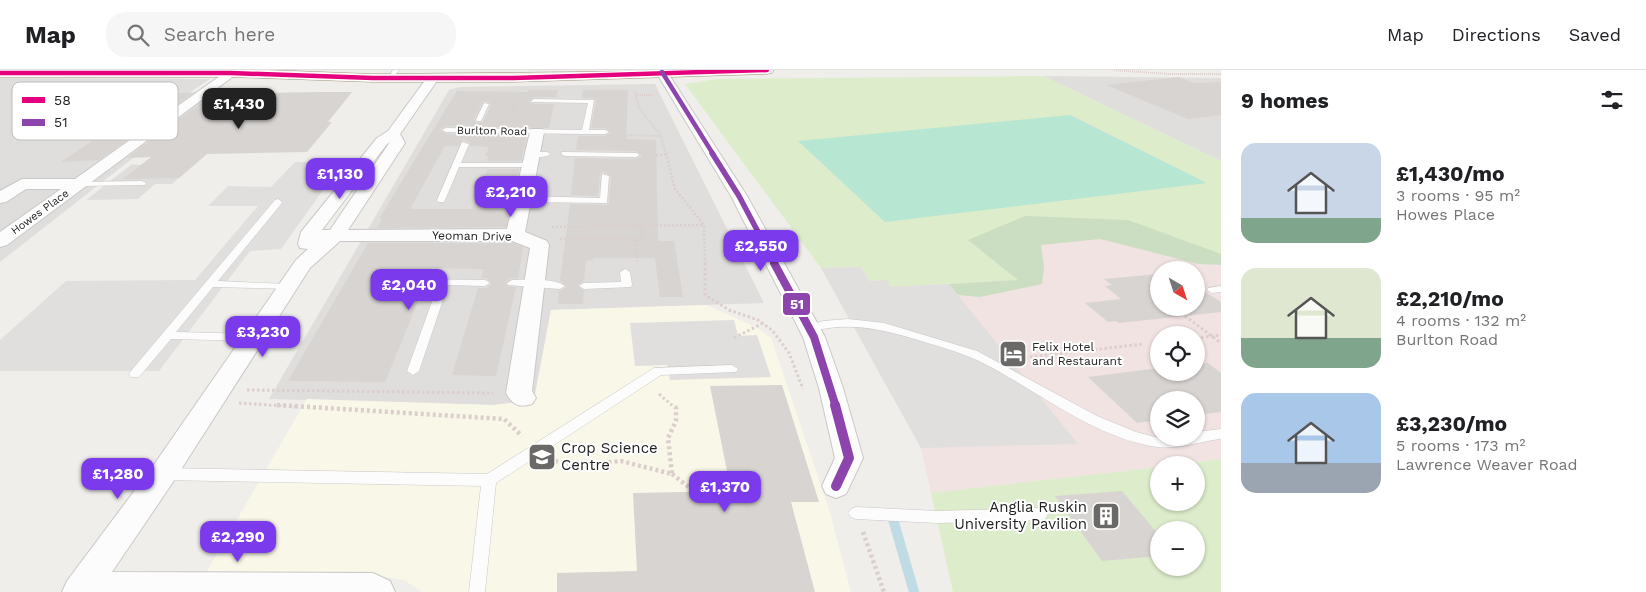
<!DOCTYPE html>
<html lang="en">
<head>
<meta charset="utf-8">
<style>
	body { margin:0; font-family:"Work Sans",sans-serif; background:#f6f6f6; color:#202124; height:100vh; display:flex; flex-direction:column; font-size:19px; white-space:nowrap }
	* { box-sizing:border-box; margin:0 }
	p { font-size:16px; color:#757577 }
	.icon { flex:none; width:28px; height:28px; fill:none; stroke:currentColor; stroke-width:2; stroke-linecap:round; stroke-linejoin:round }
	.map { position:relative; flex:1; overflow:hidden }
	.sheet { display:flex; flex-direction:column; background:#fff; width:425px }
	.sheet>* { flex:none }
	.needle { width:32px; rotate:141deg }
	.fabs { position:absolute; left:1150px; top:191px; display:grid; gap:10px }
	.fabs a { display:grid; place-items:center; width:55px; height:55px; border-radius:50%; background:#fff; box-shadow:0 1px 4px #0004; font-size:25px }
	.price { position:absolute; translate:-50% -42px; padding:0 11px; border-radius:10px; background:#7c3aed; color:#fff; font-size:16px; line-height:32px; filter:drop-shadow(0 1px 2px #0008) }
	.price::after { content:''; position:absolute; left:50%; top:30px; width:15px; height:11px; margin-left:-8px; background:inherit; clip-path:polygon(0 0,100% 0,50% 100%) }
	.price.on { background:#222; color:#fff }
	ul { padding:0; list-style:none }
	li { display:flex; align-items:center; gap:15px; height:125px; padding:0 20px }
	li span { display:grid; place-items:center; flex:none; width:140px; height:100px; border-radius:15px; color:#555 }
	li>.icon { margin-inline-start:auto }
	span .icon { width:60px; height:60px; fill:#fffc; stroke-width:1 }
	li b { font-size:21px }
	h2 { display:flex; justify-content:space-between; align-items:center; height:60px; padding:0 20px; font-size:21px }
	header { display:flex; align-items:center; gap:30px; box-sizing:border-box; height:70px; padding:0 25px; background:#fff; border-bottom:1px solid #e0e0e0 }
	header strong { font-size:24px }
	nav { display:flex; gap:28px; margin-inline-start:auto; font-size:18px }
	.search { width:350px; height:45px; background:#f6f6f6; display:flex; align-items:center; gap:12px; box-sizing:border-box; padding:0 18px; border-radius:20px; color:#757577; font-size:19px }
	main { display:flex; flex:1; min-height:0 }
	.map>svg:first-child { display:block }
</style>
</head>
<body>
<header>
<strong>Map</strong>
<div class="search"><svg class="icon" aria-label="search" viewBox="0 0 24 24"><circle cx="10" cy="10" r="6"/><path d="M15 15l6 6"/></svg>Search here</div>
<nav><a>Map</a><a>Directions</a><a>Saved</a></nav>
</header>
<main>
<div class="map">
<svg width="1221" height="522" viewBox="0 0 1221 522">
	<rect width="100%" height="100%" fill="#f0eeeb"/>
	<path fill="#dfdedc" d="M1044,6L1221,8V91L1045,7Z
		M0,8L210,9L190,22L216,23L0,192Z
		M655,14L764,233L551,240L534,330L494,335L269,329L449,20L460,17Z
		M132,94L140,95L195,94L172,114H155L138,129L86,130Z"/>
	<path fill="#f1e3e1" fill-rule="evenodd" d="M1025,146L1221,184V389L1159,395V397L931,423L921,378L821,198L861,197L869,211L887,210L949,214ZM1159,200H1196V238H1159ZM1159,265H1196V302H1159ZM1159,330H1196V368H1159Z"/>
	<path fill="#f8f7e8" d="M706,235L756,257L771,268L829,439L851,522H422L404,510L379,506L207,501L307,329L494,335L534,330L551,240Z"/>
	<path fill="#ddeccb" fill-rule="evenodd" d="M1044,6L1221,91V184L1025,146L1018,210L890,217L887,210L869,211L861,197L821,198L685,14L717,9Z
		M1221,389V522H953L931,423L1159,397V432H1196V395H1173ZM1159,460H1196V498H1159Z"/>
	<path fill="#cbdec1" d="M1025,146L1128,150L1221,184V195L1199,194L1100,169L1041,175L1044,197L1042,214L980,227L958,225L949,214L1018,210L968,170Z"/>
	<path fill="#b7e6d2" d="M1070,45L1207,113L885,152L798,71Z"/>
	<path fill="#e0dfde" d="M295,92H343L281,179L250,181L159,301H0V270L66,211L195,210L258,136H208L228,116L271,117Z
		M861,197L869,211L887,210L890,217L949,214L1078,374L921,378L821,198Z
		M734,250L738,266L757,265L771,307L670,310L667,295L635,296L630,253Z"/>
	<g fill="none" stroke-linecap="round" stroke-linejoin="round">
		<path stroke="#bfdbe3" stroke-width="10" d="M893,449L914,522"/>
	</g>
	<path fill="#d7d4d2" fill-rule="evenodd" d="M1179,7L1193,13L1221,12V45L1188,49L1106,15Z
		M529,20H558L556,27H534L529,31L532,34H554L549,58L446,56L440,59L446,64L527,65L521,91H487L489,86H485L489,77L470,76V72L463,70L458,76H445L410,139H472L488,99H519L506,157L377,158L382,149H379L397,119L457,21L528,22ZM483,31L489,32L491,35L483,52L477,53L474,49Z
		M583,20H628L626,69L656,70L658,171H674L683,227H660L655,188H593V190L586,191L584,211L577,215L584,221L583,234H558L559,221L567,217L560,211L570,134L607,135L609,133L611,106L603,102L600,104L598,126L571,125L575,88L636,89L642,86L636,81L576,80L578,66H605L611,63L605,58H591L596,30L594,28H582Z
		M318,22H352L328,52H332L307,82L207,84L179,108L123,109L151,87L127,88L213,24Z
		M163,23H193L99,90L61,92Z
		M368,173H512L523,177L518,208H511L505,212L508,217H516L496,306L452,305L478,218H486L492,214L486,208H481L484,199L432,198L428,207H398L391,211L394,216L424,217L385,312L288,311Z
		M1159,204V238H1196V216L1221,232V242L1119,253L1116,251L1108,252L1085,233L1121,229L1105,216L1112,215L1104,209Z
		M1208,293L1221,303V342L1196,345V330H1159V350L1137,353L1088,307L1159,298V302H1196V294Z
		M782,315L819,432H791L815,522H557V503L637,501L633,423L731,421L710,316Z
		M1122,421L1159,465V486L1102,491L1055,426Z"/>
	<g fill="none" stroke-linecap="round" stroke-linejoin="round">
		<defs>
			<path id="service" d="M393,0H399L392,9H388Z
				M534,29L594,30L589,60H605L609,62L605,64H585L446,62L442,60L446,58L582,60L588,33L532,32L531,31Z
				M484,33L489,34L481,51H477L476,50Z
				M462,72L469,74L461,93H529L533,95L529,97H459L445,130L444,132H438L437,130Z
				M529,82H547L551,84C546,88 533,88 528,84Z
				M562,82L636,83L640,85L636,87L565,86L561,84Z
				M602,104L609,106L607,133L521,132L517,129L521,126L600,128Z
				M142,111L146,113L145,115L80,116L76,114L80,112Z
				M278,129L282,132L281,134L218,211L287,214L292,217L291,219L213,217L176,262L254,264L260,268L258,271L171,269L139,307H131L129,304L131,301L275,130Z
				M625,199L630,202L632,215L631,217L584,219L579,216L584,213L621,212L620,202Z
				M398,209L485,210L490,213L485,216L448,215L419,301L413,305L407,301L438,215L394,214L393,212L394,210Z
				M512,210C525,210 556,208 565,216L560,219L508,215L507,213Z
				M1221,216V222L1212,223L1207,220L1208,218Z
				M848,249L884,253L977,281L1097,346L1136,362L1159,368H1196V362L1221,359V369C1202,371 1175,380 1157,377C1091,367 1038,320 979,291C958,281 934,275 911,268C876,258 846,252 810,262L804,258L806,256L823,251Z
				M732,295L738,299L736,302L661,305L496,413L485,522H469L481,416L163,410L158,408L156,404L158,400L163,398L487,404L654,298Z
				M856,437L937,441L1040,438L1045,439L1048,444L1045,449L1040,450L937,453L856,449L851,447L848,443L851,439Z"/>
			<path id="minor" d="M233,0L237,3L235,5L7,175L0,177V162L61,119H26L6,132L0,133V121L22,109H75L227,1Z
				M658,0H666L747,126L825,267L843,318L863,388L846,424L836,428L826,424L822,416L835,388L819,318L803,267L731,126L656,2Z
				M433,4L439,8L400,64L405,73L348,160L507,159L530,62L532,59H542L544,62L525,162L547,171L549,175L532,321L536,328L532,334C519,338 513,335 506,323L530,178L512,171H340L310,198L173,412L112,502L373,503L390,511L395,522H62L67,511L153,396L296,190L308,179L300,178L298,174L301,162L377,68L388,61L429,5ZM390,72L330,160H322L387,74Z"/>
			<path id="primary" d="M0,0H268L373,4L774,0L772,3L767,4L514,12H373L231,7H0Z"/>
		</defs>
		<use href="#service" stroke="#c9c8c7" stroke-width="1"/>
		<use href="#minor" stroke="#c9c8c7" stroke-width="2"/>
		<use href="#primary" stroke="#a79c86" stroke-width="1"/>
		<path stroke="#dccecd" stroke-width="2" stroke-dasharray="1 1" stroke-linecap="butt" d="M1114,0L1169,4H1221
			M635,22L639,38L661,66L666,84
			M636,25H653
			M511,46L517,31
			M621,65L660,66"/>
		<path stroke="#dccecd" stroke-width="2.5" stroke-dasharray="2 2" stroke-linecap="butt" d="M666,83L675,119L704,155L705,194
			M652,85H665
			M552,157L703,155
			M560,169L643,170L641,155
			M636,170L637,191"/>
		<path stroke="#dccecd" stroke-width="3" stroke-dasharray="2.5 2.5" stroke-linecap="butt" d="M705,193V225L729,240L758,250L772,260L789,283L803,319
			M1185,246L1221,273
			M734,268L763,253
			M1196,268L1221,265
			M1020,288L1143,274
			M247,320L493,323
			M659,324L674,337
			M239,333L298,337"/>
		<path stroke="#dccecd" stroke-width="4.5" stroke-dasharray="3 3" stroke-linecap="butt" d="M277,335L504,349L522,366
			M555,391L579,395L621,391L672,404L668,368L676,351V338L673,335
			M672,404L690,418
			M863,462L884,522"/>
		<use href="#service" fill="#fdfcfc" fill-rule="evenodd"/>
		<use href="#minor" fill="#fdfcfc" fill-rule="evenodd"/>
		<use href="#primary" fill="#f3ede7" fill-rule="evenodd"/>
		<defs>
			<path id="bus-1" d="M0,3H231L373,8H514L767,0"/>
			<path id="bus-2-far3" d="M662,2L713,84"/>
			<path id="bus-2-far2" d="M712,83L739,126L775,194"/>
			<path id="bus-2-far1" d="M774,193L814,267L836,337"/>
			<path id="bus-2" d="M835,335L849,388L836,416"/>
		</defs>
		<use href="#bus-1" stroke="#fff" stroke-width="7"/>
		<use href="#bus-2-far3" stroke="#fff" stroke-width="7"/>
		<use href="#bus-2-far2" stroke="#fff" stroke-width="9"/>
		<use href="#bus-2-far1" stroke="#fff" stroke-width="11"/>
		<use href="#bus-2" stroke="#fff" stroke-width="14"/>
		<use href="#bus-1" stroke="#e5007d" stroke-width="4.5"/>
		<use href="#bus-2-far3" stroke="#8e44ad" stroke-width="4.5"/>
		<use href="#bus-2-far2" stroke="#8e44ad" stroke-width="5.5"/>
		<use href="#bus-2-far1" stroke="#8e44ad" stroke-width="8"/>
		<use href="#bus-2" stroke="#8e44ad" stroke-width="10"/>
	</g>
	<defs>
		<symbol id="hotel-square" viewBox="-11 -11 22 22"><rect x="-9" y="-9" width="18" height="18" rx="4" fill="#6a6968" stroke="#fff"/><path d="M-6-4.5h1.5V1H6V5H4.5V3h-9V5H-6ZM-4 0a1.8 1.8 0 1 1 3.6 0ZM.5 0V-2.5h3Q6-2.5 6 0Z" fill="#fff"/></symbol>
		<symbol id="university-square" viewBox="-11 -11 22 22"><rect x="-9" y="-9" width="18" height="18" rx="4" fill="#6a6968" stroke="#fff"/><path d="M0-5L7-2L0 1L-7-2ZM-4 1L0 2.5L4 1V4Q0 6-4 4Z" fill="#fff"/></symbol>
		<symbol id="building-square" viewBox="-11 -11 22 22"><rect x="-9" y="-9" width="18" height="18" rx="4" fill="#6a6968" stroke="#fff"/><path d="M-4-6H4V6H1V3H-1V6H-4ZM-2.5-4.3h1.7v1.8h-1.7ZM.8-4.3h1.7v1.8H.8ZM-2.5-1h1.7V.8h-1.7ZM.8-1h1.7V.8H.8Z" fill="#fff"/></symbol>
	</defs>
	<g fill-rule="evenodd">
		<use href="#hotel-square" x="997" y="268" width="32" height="32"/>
		<use href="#university-square" x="526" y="371" width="32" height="32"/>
		<use href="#building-square" x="1090" y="430" width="32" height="32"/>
	</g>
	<g text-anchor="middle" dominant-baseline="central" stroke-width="4" stroke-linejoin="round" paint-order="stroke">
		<g font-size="11" fill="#222" stroke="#fff">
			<text transform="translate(492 61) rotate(1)">Burlton Road</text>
			<text transform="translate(40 142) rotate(-36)">Howes Place</text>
		</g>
		<g font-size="12" fill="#222" stroke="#fff">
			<text transform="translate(472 166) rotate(1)">Yeoman Drive</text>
		</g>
		<g font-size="12" fill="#222" stroke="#fff" text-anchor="start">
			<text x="1032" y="277">Felix Hotel<tspan x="1032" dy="14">and Restaurant</tspan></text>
		</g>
		<g font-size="15" fill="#222" stroke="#fff" text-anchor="start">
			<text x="561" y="378">Crop Science<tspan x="561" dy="17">Centre</tspan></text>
			<text x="1087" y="437" text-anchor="end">Anglia Ruskin<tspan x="1087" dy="17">University Pavilion</tspan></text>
		</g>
	</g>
	<rect x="12" y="12" width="166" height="58" rx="8" fill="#fff" stroke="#bdbdbd" stroke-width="1"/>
	<rect x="22" y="27" width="23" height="6" fill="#e5007d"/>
	<rect x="22" y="49" width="23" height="7" fill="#8e44ad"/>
	<g font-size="14" fill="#222">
		<text x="54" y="35">58</text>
		<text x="54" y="57">51</text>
	</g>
	<rect stroke="#fff" stroke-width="2" x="782" y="222" width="29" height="24" rx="5" fill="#8e44ad"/>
	<g font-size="14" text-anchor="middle" font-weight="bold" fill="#fff">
		<text x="797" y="239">51</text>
	</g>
</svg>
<div class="fabs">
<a><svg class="needle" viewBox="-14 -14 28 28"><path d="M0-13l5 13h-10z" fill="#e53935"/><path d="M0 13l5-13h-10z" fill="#757577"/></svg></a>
<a><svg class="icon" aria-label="locate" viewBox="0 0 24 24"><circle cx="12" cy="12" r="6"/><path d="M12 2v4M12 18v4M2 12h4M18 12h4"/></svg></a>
<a><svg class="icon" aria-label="layers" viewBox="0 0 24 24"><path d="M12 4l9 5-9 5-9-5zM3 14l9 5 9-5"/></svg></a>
<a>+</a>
<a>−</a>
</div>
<b class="price on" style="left:239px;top:60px">£1,430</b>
<b class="price" style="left:340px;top:130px">£1,130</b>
<b class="price" style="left:511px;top:148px">£2,210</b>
<b class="price" style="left:761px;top:202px">£2,550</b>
<b class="price" style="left:409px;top:241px">£2,040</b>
<b class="price" style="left:263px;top:288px">£3,230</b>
<b class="price" style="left:118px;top:430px">£1,280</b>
<b class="price" style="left:725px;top:443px">£1,370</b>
<b class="price" style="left:238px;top:493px">£2,290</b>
</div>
<section class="sheet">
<h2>9 homes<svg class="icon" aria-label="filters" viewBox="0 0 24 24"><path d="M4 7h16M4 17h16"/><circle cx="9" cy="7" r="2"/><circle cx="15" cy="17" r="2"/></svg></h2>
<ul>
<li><span style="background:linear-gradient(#c9d6e8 75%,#7fa58c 0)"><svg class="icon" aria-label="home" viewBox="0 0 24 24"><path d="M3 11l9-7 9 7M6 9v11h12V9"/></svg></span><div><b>£1,430/mo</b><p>3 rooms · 95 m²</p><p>Howes Place</p></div></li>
<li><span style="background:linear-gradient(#dfe7d0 70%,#7fa58c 0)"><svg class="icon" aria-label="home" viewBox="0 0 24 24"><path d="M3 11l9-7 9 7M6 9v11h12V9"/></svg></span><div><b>£2,210/mo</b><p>4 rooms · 132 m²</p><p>Burlton Road</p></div></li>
<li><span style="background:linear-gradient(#a9c7e8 70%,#9aa5b1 0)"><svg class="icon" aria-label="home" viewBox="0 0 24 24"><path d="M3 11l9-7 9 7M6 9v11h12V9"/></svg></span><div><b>£3,230/mo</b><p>5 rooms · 173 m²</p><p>Lawrence Weaver Road</p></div></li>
</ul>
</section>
</main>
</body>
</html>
